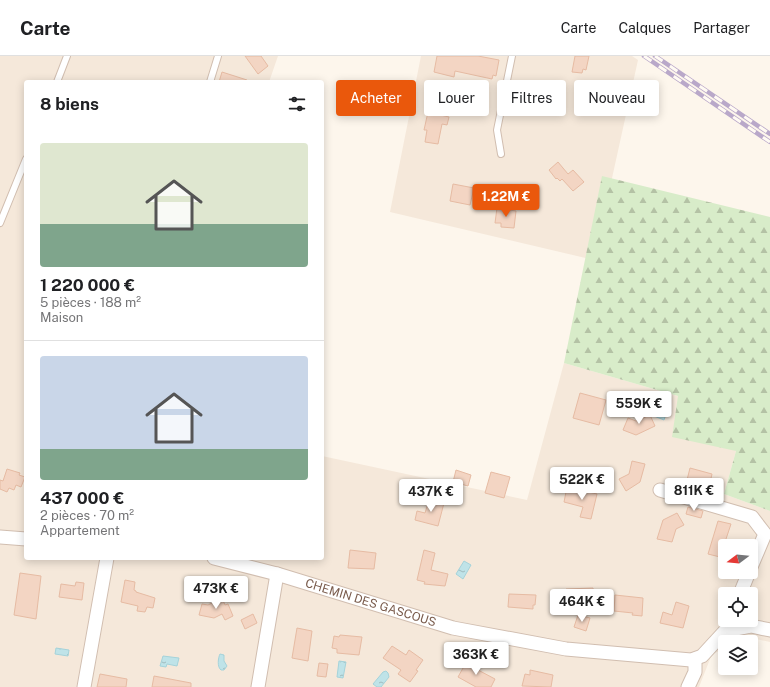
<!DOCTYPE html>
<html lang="fr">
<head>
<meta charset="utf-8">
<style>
	body { margin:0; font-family:"Public Sans",sans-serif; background:#f6f6f6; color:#202124; height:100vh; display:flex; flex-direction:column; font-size:15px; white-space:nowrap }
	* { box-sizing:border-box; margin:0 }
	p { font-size:13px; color:#757577 }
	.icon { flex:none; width:22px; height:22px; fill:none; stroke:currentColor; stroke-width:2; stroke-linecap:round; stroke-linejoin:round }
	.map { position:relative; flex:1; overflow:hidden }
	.sheet { position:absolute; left:24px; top:24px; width:300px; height:480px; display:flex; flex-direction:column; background:#fff; border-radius:4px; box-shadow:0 2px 10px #0003 }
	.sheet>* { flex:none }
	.guide { position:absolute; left:336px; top:24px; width:374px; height:36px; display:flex; gap:8px }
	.needle { width:26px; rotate:254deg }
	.tools { position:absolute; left:718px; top:483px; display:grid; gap:8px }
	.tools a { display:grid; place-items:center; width:40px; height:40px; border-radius:4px; background:#fff; box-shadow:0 2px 10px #0003; font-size:20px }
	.price { position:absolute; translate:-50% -34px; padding:0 9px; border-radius:4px; background:#fff; color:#222; font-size:13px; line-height:26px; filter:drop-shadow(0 1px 2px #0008) }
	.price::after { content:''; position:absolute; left:50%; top:24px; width:12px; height:9px; margin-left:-6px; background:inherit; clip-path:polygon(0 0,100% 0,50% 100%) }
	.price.on { background:#ea580c; color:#fff }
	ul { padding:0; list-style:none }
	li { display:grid; align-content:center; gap:8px; height:212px; padding:0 16px }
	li+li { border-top:1px solid #e0e0e0 }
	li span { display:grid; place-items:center; height:124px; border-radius:4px; color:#555 }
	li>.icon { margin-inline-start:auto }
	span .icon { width:72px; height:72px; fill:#fffc; stroke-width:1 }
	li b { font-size:17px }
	h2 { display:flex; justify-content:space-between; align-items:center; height:48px; padding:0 16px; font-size:17px }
	.pill { padding:0 14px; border-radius:4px; background:#fff; box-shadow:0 2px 10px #0003; font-size:14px; line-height:36px }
	.pill.on { background:#ea580c; color:#fff }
	header { display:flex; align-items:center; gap:24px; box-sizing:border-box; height:56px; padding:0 20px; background:#fff; border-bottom:1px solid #e0e0e0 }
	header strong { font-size:19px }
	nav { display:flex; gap:22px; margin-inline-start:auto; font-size:14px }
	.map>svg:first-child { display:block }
</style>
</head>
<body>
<header>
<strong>Carte</strong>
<nav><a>Carte</a><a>Calques</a><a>Partager</a></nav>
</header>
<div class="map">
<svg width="770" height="631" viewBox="0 0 770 631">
	<defs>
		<pattern id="forest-firs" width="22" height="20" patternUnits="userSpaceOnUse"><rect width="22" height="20" fill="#d8ecc9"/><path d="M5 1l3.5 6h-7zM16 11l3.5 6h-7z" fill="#b4c2a5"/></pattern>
		<pattern id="water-ripples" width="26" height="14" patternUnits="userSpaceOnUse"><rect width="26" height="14" fill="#bfe3e8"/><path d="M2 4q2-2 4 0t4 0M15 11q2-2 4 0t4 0" fill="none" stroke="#a0bbbe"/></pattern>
	</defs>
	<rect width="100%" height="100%" fill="#fdf6ec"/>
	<path fill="#f5e8da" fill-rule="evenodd" d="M0,0H278L269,26H26V502H322V400L527,444L564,307L678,340L736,395L724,438L770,455V586L756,583L746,586H725V593L712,598L699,631H0ZM725,490H751V516H725ZM725,538H751V564H725Z
		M421,0H632L638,4L594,204L390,156Z"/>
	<path fill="url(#forest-firs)" d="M602,120L770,161V455L724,438L736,395L672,381L678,340L564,307Z"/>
	<path fill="url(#water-ripples)" stroke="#a5d3da" d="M656,354L666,358L664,364L654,360Z
		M464,505L471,509L463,523L456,518Z
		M56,592L69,594L68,600L55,598Z
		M220,598L224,599V605L227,610L224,614H221C217,611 218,602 220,598Z
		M163,600L179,602L177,610L167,608L166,611L160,610Z
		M339,605L346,606L343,622L337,621Z
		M386,615L388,617L389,621L381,631H377L373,628L383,616Z"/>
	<path fill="#f3d5c3" stroke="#e6bba3" d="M245,0H261L268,10L258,18Z
		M437,0H478L499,4L496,20L493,19L492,23L455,15L454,21L434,16Z
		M575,0H589L586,14L583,13L582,17L572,16Z
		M222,16L247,24L246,26H219Z
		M447,44L457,46L455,57L445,54Z
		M428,56L449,61L447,69L442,68L438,88L425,86L427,74H424Z
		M558,106L568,118L573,114L584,126L573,135L562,123L560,125L557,122L556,123L549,114Z
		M453,128L474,132L470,149L450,145Z
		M497,152L516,155L514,172L501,171V167H495Z
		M580,337L606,344L599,369L573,362Z
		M650,359L655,370L636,379L623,374L628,362L636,365Z
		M632,405L645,408L640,426L626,435L619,423L629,418Z
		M690,412L712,418L709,431L699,429L698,432L686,428Z
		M7,413L20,417L19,419L25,421L21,431L16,429L14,434L9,432L7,436L0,433V424L3,425Z
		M456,414L471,419L468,430L453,426Z
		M491,416L510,421L504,442L485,437Z
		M567,431L597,438L591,463L580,461L583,451L564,446Z
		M429,444L444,447L438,470L415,464L417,455L425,457Z
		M688,451L703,455L701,462L686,458Z
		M677,457L684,469L676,473L672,486L657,483L663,464Z
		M718,465L731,468L720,501L708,498Z
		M350,494L376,497L374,513L348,512Z
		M424,494L435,497L431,514L448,518L445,530L424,528L425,526L417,524Z
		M20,517L41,520L36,563L14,559Z
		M125,524L135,526L134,534L136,535V536L155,542L153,552L147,551L145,556L137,555L138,550L121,546Z
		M76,526L84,527L82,544L59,541L61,528L75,530Z
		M593,532L594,545L566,547V533Z
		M509,538L536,539L535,549H533V553L508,551Z
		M615,539L643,542L642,560L632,559L633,557L614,555Z
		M222,542L225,549L228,548L233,560L225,564L222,558L214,562L199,559L202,548L208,549Z
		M676,546L689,550L683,572L660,567L663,556L672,559Z
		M253,558L257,567L245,573L241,564Z
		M578,559L590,562L586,575L574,571Z
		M297,572L312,575L308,605L292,602Z
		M340,579L362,581L359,599L337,597V593L332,592L334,580L339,581Z
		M392,590L406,599L409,594L423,604L416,614L418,615L410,626L398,618L401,614L383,602Z
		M467,605L479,611L478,614L495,623L491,631H476L458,621Z
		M319,607L328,608L326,621L317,620Z
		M530,614L553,619L551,631L522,630L525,618L530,619Z
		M100,618L127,623L126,631H97Z
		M154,620L191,627V631H152Z"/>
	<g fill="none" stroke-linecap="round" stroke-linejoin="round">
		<defs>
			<path id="service" d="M57,26L67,0
				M210,26L218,0
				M501,98L497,74L512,0
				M0,167L26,103"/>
			<g id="minor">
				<path d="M660,434L752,461L765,478L751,511"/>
				<path d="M0,481L26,483"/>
				<path id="s1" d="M214,502L277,518L453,572L566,593L691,604L702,600L725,575L751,570L770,574"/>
				<path d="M740,538L749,516"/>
				<path d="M84,631L107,502"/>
				<path d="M258,631L277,518"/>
				<path d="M688,631L695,616V603"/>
			</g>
		</defs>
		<use href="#service" stroke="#d1beb0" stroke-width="8"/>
		<use href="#minor" stroke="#d1beb0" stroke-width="15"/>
		<use href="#service" stroke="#fff" stroke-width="6"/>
		<use href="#minor" stroke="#fff" stroke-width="13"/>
		<defs>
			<path id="rail" d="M644,0L770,86
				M655,0L770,78"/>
		</defs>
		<use href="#rail" stroke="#b9a8c9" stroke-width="4.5"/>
		<use href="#rail" stroke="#fffaf3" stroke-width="3" stroke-dasharray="9" stroke-linecap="butt"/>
	</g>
	<g text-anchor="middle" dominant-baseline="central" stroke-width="4" stroke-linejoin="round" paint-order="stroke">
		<g font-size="12" fill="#7a5c4d" stroke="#fffaf3">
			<text stroke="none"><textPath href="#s1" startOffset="163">CHEMIN DES GASCOUS</textPath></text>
		</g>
	</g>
</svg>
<div class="tools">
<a><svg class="needle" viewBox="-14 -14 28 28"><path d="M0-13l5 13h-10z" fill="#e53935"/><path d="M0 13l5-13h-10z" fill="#757577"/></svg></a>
<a><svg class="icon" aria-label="locate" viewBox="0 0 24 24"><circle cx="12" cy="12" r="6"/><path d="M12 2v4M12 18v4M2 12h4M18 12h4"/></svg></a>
<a><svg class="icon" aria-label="layers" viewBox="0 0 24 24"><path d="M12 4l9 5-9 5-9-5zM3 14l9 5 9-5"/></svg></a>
</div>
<b class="price on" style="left:506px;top:162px">1.22M €</b>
<b class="price" style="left:639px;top:369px">559K €</b>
<b class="price" style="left:582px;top:445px">522K €</b>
<b class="price" style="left:694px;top:456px">811K €</b>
<b class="price" style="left:431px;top:457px">437K €</b>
<b class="price" style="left:216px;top:554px">473K €</b>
<b class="price" style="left:582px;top:567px">464K €</b>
<b class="price" style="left:476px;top:620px">363K €</b>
<div class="guide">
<a class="pill on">Acheter</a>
<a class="pill">Louer</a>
<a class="pill">Filtres</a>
<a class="pill">Nouveau</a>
</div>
<section class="sheet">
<h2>8 biens<svg class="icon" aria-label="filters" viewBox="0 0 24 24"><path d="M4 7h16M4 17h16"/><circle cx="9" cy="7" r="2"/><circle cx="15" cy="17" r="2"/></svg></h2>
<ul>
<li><span style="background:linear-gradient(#dfe7d0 65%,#7fa58c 0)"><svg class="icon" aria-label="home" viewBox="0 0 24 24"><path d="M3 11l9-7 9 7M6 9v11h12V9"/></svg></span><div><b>1 220 000 €</b><p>5 pièces · 188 m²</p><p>Maison</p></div></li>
<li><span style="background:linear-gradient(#c9d6e8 75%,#7fa58c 0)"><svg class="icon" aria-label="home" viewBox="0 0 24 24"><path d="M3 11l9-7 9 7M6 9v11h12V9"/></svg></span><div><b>437 000 €</b><p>2 pièces · 70 m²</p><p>Appartement</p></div></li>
</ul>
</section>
</div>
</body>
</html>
